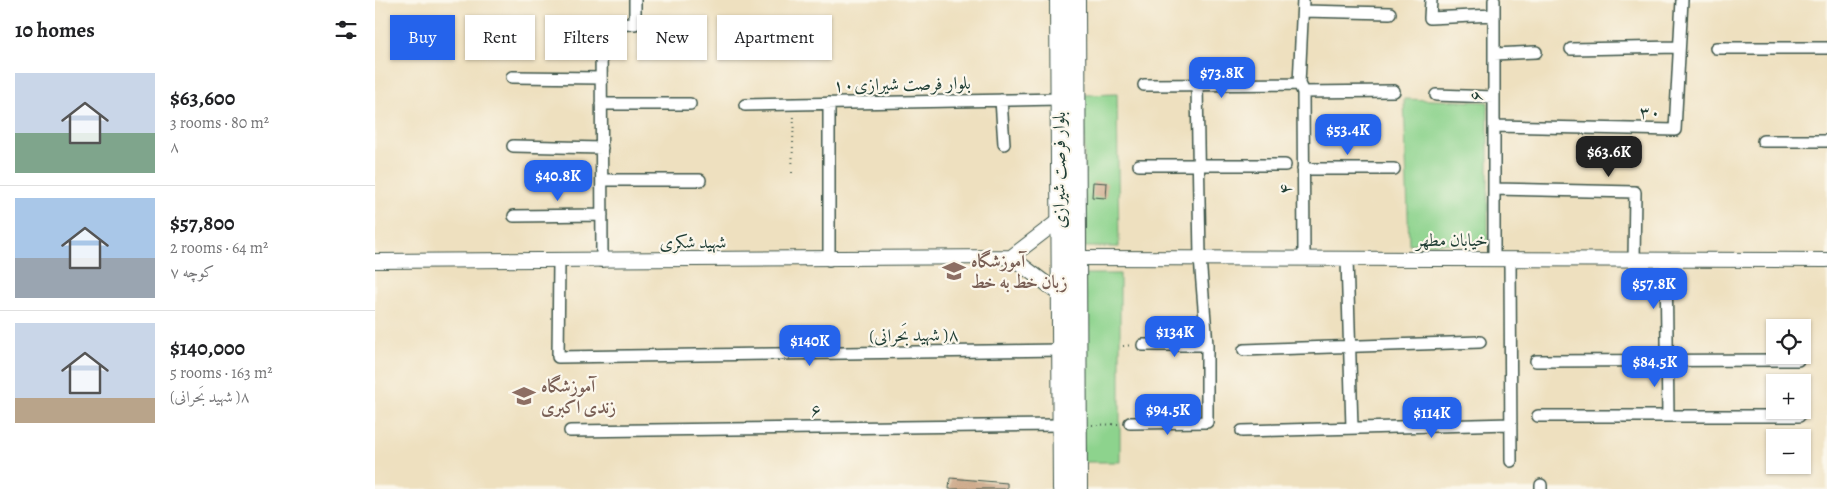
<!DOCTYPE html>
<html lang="en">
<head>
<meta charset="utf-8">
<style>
	body { margin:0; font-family:Alegreya,Amiri,serif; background:#f6f6f6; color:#202124; height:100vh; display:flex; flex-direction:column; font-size:19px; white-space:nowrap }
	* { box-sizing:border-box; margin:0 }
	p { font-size:16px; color:#757577 }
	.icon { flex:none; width:28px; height:28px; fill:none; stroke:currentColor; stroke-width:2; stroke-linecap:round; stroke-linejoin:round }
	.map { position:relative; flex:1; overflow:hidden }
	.side { display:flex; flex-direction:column; background:#fff; width:375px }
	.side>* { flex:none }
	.top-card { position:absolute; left:15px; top:15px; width:475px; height:45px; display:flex; gap:10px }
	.tools { position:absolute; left:1391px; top:319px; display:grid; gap:10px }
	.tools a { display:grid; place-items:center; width:45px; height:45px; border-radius:0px; background:#fff; box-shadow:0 1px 4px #0004; font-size:25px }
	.price { position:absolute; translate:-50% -42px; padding:0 11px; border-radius:10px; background:#2563eb; color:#fff; font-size:16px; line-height:32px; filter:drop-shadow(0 1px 2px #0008) }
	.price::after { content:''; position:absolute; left:50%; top:30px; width:15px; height:11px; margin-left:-8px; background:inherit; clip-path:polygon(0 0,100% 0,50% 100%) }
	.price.current { background:#222; color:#fff }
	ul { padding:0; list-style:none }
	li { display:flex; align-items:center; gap:15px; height:125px; padding:0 15px }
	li+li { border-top:1px solid #e0e0e0 }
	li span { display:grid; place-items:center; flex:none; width:140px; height:100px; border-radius:0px; color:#555 }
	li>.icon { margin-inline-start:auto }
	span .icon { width:60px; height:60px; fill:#fffc; stroke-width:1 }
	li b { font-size:21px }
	h2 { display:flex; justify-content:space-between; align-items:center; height:60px; padding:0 15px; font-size:21px }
	.tag { padding:0 18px; border-radius:0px; background:#fff; box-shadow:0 1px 4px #0004; font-size:18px; line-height:45px }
	.tag.current { background:#2563eb; color:#fff }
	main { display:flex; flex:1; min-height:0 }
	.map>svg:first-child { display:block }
</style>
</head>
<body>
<main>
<section class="side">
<h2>10 homes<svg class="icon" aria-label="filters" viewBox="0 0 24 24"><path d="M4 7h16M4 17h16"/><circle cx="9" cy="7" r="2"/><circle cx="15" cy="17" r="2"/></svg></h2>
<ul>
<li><span style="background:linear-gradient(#c9d6e8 60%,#7fa58c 0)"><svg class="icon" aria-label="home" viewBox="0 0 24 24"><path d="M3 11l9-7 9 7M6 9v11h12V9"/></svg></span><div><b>$63,600</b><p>3 rooms · 80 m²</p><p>۸</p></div></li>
<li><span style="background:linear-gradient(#a9c7e8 60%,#9aa5b1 0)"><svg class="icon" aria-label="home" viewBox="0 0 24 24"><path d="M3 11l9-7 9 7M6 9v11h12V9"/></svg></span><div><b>$57,800</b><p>2 rooms · 64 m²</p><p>کوچه ۷</p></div></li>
<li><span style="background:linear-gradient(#c9d6e8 75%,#b9a48a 0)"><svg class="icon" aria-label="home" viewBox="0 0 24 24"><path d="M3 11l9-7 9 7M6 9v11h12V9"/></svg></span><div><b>$140,000</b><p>5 rooms · 163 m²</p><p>(شهید بَحرانی )۸</p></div></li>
</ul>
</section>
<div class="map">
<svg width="1452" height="489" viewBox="0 0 1452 489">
	<rect width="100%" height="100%" fill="#fbf7ec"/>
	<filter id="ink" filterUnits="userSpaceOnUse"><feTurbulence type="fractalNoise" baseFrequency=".02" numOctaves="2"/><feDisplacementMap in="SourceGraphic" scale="10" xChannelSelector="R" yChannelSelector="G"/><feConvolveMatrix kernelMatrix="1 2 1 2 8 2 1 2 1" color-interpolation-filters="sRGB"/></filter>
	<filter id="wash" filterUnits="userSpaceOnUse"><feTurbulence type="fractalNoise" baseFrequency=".0096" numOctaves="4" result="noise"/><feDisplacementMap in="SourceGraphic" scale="20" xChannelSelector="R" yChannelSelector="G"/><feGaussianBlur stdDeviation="1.12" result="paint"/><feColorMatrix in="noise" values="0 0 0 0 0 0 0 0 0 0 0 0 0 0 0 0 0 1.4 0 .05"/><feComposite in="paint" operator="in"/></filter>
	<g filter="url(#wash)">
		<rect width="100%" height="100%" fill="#eee0bf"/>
		<path fill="#8dd38d" stroke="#568860" d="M742,94L744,247H710L709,95Z
			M1029,99L1113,102V243L1034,244Z
			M707,274H745V462H707Z"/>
		<g id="blocks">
			<path fill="#c9a382" d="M718,182L732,183L731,198L717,197Z
				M575,478L632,483V489H574Z"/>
		</g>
	</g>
	<g filter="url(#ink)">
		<use href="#blocks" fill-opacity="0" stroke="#3e5549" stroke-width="1"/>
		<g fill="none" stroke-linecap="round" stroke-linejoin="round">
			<defs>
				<path id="minor" d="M928,0L924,84L928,92L929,258
					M1056,0L1055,18L1119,15V259
					M928,11L1015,13
					M1119,15V0
					M1341,48H1452
					M1196,49L1304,47
					M1119,54L1161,52
					M137,77L226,78
					M769,85L924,84
					M928,92L1019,91
					M1061,95L1119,97
					M626,100L629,144
					M454,103V260
					M226,104H315
					M370,105L684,99
					M1119,126L1300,130L1307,0
					M1388,141H1452
					M138,146L227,148
					M764,165H910
					M928,169H1019
					M227,180H325
					M1119,189L1260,192L1259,260
					M139,216L227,215
					M972,259L977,428
					M1135,259L1136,461
					M1291,260L1293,416
					M184,261L183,357L686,350
					M227,261L226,25L260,24V0
					M768,345H832
					M869,350L1105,342
					M1161,361L1423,360
					M1163,416H1424
					M755,423L832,422V345L825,258L822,86
					M195,431L686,425
					M867,431L1136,424
					M1166,489V485"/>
				<path id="tertiary" d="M636,257L685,294
					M636,257L683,221
					M701,258L1452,260
					M0,261L636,257"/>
				<path id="primary" d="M684,0L687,489
					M701,0L703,489"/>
			</defs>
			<use href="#minor" stroke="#3e5549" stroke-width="14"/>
			<use href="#tertiary" stroke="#3e5549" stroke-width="16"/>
			<use href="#primary" stroke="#3e5549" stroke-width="20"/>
			<path stroke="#3e5549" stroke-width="2" stroke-dasharray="1 4" stroke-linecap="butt" d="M417,173L419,114
				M748,346L758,345
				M717,425L745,424"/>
			<use href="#minor" stroke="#fff" stroke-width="11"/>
			<use href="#tertiary" stroke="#fff" stroke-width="14"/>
			<use href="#primary" stroke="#fff" stroke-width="18"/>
		</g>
	</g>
	<defs>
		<symbol id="school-bare" viewBox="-9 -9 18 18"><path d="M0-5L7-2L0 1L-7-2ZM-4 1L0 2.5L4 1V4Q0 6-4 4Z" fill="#8d6e63" stroke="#fbf7ec" stroke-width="2.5" paint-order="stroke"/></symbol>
	</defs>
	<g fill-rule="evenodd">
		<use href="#school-bare" x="563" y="255" width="32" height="32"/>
		<use href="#school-bare" x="133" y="380" width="32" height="32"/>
	</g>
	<g text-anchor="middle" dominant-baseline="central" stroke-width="4.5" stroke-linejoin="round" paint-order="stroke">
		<g font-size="18" fill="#1f3d34" stroke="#fbf7ec">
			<text transform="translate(527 84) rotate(-1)">بلوار فرصت شیرازی۱۰</text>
			<text transform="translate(1101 96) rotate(-90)">۶</text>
			<text transform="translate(1275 112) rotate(1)">۳۰</text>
			<text transform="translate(684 170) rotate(-90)">بلوار فرصت شیرازی</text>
			<text transform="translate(910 189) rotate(-91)">۴</text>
			<text x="1077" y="240">خیابان مطهر</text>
			<text x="318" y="242">شهید شکری</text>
			<text transform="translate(539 335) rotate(-1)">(شهید بَحرانی )۸</text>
			<text transform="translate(441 410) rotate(-1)">۶</text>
		</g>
		<g font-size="18" font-weight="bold" fill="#785e54" stroke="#fbf7ec" text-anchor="start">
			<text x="596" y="261">آموزشگاه<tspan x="596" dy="21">زبان خط به خط</tspan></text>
			<text x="166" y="386">آموزشگاه<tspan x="166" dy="21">زندی اکبری</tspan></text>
		</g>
	</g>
</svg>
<div class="tools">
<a><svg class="icon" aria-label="locate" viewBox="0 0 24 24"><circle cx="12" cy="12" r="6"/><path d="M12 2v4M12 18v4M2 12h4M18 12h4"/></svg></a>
<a>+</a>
<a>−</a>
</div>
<b class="price" style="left:847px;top:99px">$73.8K</b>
<b class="price" style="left:973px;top:156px">$53.4K</b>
<b class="price current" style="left:1234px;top:178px">$63.6K</b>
<b class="price" style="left:183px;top:202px">$40.8K</b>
<b class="price" style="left:1279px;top:310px">$57.8K</b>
<b class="price" style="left:800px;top:358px">$134K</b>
<b class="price" style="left:435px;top:367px">$140K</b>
<b class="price" style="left:1280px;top:388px">$84.5K</b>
<b class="price" style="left:793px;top:436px">$94.5K</b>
<b class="price" style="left:1057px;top:439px">$114K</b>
<div class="top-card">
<a class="tag current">Buy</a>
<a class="tag">Rent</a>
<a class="tag">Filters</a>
<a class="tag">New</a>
<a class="tag">Apartment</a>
</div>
</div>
</main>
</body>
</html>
